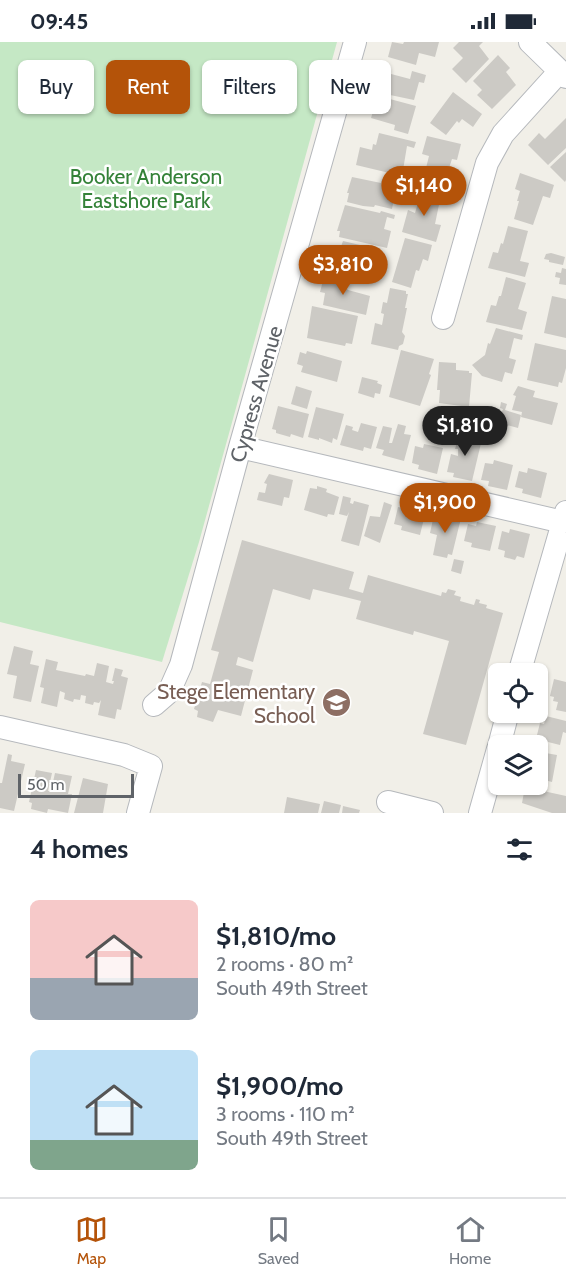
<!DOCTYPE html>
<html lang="en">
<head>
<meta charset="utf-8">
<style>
	body { margin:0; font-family:Cabin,sans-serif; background:#f2f2f3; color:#1f2937; height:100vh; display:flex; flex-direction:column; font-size:22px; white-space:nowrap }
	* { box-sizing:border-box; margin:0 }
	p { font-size:20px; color:#747a83 }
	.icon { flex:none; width:33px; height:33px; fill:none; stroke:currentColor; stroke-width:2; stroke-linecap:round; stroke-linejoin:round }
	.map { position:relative; height:771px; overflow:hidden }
	.sheet { display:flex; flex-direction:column; background:#fff; flex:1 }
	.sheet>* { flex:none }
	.hud { position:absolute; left:18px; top:18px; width:531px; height:54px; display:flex; gap:12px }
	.tools { position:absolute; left:488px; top:621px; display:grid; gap:12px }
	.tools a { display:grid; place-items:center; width:60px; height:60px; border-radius:9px; background:#fff; box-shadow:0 2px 4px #0004; font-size:30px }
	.scale { position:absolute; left:18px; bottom:15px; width:116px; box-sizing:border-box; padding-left:6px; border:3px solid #5f6368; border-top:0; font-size:16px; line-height:21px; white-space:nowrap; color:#5f6368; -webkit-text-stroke:4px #fff; paint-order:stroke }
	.price { position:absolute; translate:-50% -51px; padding:0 14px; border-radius:21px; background:#b45309; color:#fff; font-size:20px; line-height:39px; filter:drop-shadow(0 2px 3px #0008) }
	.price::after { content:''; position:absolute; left:50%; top:36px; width:18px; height:14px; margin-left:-9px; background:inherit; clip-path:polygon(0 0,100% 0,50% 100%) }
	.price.selected { background:#222; color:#fff }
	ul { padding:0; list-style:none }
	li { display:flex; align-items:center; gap:18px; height:150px; padding:0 30px }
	li span { display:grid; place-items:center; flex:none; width:168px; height:120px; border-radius:9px; color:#555 }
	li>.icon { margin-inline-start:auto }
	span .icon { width:72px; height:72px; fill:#fffc; stroke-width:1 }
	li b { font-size:26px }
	h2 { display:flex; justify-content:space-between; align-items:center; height:72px; padding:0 30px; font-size:26px }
	.pill { padding:0 21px; border-radius:9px; background:#fff; box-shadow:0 2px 4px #0004; font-size:21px; line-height:54px }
	.pill.selected { background:#b45309; color:#fff }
	.status { display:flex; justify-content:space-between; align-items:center; height:42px; padding:0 30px; background:#fff; direction:ltr }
	.status svg { height:16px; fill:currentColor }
	.dock { display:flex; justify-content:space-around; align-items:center; height:84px; border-top:2px solid #e0e1e3; background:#fff; font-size:16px; color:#747a83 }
	.dock a { display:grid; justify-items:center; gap:3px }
	.dock .selected { color:#b45309 }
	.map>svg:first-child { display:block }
</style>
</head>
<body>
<div class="status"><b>09:45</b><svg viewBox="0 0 49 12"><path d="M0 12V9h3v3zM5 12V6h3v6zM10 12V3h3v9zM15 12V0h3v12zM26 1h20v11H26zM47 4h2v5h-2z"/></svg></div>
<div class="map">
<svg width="566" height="771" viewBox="0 0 566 771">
	<rect width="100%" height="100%" fill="#f1efe8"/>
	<path fill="#c5e8c5" d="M0,0H337L199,500L162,620L0,580Z"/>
	<path fill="#cccac5" d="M392,0L403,2L404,0H439L435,15L419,11L416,23L388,15Z
		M459,0H483L479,4L489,17L466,41L452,27L463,16L453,6Z
		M498,13L510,26L506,30L516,43L492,67L477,53L482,48L473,39Z
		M376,28L410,37L412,29L426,33L424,41L419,40L414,58L371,49Z
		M453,50L482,72L473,85L462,77L459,81L457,79L446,93L430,81Z
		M375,53L416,64L408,92L394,88L395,83L371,76L375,63L372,62Z
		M566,76V106L548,123L528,103L539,91L545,97Z
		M379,91L416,100L414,106L407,104L402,134L356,123L360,105L372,108L373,102L376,103Z
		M427,94L461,102L457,118L452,117L449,126H447L442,143L423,138L429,114L422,112Z
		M566,110V138L565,140L550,125Z
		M520,131L554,143L550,156L543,154L533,183L514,177L519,159H517L520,149L515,147Z
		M352,135L381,141L382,137L397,140L392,167L375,163L374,165L363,164L347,160L349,151H347Z
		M400,139L408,141L405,153L397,151Z
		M422,147L441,153L435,182L441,183L436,200L402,190L408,168L415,171Z
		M345,163L380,171L381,169L395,173L394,177L387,175L384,187L391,189L387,206L339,195L340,189H337Z
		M508,184L528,189L520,219L529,221L525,235L488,226L493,210L498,211L501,201L503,202Z
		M405,196L432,203L428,219L423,217L419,229L416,228L411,246L392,240Z
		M343,199L377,207L370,235L354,231V234L326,227L330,211L340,214L339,210Z
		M551,211L565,215L563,223L549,220V218L544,217L546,212Z
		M562,226L566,227V243L559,242L560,236L555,235L556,230L561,231Z
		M325,231L341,235L340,240L348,248L370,254L366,273L323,263L325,251L320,250Z
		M506,235L526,241L518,267L527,270L522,288L486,280L491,263L496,264L499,254H501Z
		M390,246L406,249V252H408L405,266H407L402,290L405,294L403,302L399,304L398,308L371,302L375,281L382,283L384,272L381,271L383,260L387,261Z
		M552,254L566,257V296L544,291Z
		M312,264L358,274L352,302L346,301L345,304L307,296Z
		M496,286L523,293L522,298L514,296L509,316L516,318L512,332L505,330L502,340L482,334L472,323L485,313L488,301L490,302Z
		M535,301L566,308V326L562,341L559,340L558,345L527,338Z
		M401,308L434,317L429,332L431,333L420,364L389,355Z
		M307,309L342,319L337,340L301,330L303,324L297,322L300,310L306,312Z
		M439,320L456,321V328L469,329V331H472L469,365L439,361L440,348H437Z
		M362,335L378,339L377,341L382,343L380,352L375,351L374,356L358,351Z
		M296,344L312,349L307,367L291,362Z
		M518,344L535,349L533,355L558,361L552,383L521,375L522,370L512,368L516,354L513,353Z
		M501,360L507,362L505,368L521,373L518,386L499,381L500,377L497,376L498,371L501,372L503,367L500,366Z
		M278,364L309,372L303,396L291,392L290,395L276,391V388L272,387Z
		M316,365L344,372L337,398L333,396L332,401L319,396V398L308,395Z
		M361,381L377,385L371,407L364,405L363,409L340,403L346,383L353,385L352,388L358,390Z
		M398,382L406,384L404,392L411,393L404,419L382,413L384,408L376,406L383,384L392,386L389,401H392Z
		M456,391L482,397L472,439L453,435L454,431L447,430L451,412L458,414V407H455L457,400H454Z
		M424,402L443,406L437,432L418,427L419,423L412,421L415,404L423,406Z
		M494,418L513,423L507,448L488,444L489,439L481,438L485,421L493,422Z
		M528,426L547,431L541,456L522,451L523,447L515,445L519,429L527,431Z
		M269,432L293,438L289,456L284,455L282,464L257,458L259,450L265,451L267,442L264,441Z
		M317,444L327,447L326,450L339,455L334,473L328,472L327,475L304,468L310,446L317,447Z
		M343,454L351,456L350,461L353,462L354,459L369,463L359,504L341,499L349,470L347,474L339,472Z
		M384,460L392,463L380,501L364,494L370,474L380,475Z
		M407,463L426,468L420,493L401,488L402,484L394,482L398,465L406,467Z
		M442,471L461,476L452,513L448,512L447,516L433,513L437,493L430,491L434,473L441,475Z
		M477,480L496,484L490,509L471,505L472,501L464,499L468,482L476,484Z
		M510,487L530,492L524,516L517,514L515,518L504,515L505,509L498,507L502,489L509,491Z
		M242,498L354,530L349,547L363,551L368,533L441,554L442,550L446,551L448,547L456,549L454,553L461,555L460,559L474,563L476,557L480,558L479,561L487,563L486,566L503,571L466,703L423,692L449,599L414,589L413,593L356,577L361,559L313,547L310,558L273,547L253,620L238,615L236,623L253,628L241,674L218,668L213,680L197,675L198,669L194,667L202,640L210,642L219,610L211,608Z
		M454,517L464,519L461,532L451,529Z
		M14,604L33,609L30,622L39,624L31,660L13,656L17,634L7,632Z
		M46,617L58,620L56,628L85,634L86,632L94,634L97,621L109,624L106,640L113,642L114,639H112L115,626L123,628L121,634L128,636L121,668L117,667L115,677L98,673L101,658L99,661L94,660L93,663L85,661L86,654L81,653L80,658L74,657L73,660L64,657L65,651L60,649L57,665L41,661L44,646L40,645Z
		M554,637L566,640V670L556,668L558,660L553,659L554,655L550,654Z
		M546,674L566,679V691L563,690L560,703L544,699L543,695L537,693L540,681L544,682Z
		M540,710L557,713L552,740L537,736V716H539Z
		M8,712L12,713L11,719L25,722L14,769L0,766V741H2Z
		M36,728L52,731L48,749H51L55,731L72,734L68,752H72L68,771L48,767L47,771L31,767L32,761L29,760Z
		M83,736L108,742L103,771H74Z
		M525,745L566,754V771H552L522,761Z
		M287,755L320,762L318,771H284Z
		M324,759L341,763L339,771H321Z
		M343,764L360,768L359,771H342Z"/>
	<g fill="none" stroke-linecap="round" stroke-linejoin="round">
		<defs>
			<path id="minor" d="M530,0L566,35
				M443,276L487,121L503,92L560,29
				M240,405L563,480
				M519,632L566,470
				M154,663L169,650L181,623L240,405L355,0
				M0,685L124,713L151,724L138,771
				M499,704L508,670
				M388,760L432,771
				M480,771L498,707"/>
		</defs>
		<use href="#minor" stroke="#b5b8bc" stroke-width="24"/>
		<use href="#minor" stroke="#fff" stroke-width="22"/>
	</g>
	<defs>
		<symbol id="school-disc" viewBox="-11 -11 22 22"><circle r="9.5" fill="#8d6e63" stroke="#fff"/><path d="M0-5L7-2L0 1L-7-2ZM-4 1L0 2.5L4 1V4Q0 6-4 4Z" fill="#fff"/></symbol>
	</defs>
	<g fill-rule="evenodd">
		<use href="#school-disc" x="320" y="644" width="33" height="33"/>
	</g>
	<g text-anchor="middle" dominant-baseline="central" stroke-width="5" stroke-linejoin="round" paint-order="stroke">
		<g font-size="21" fill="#348238" stroke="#fff">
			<text x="146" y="134">Booker Anderson<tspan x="146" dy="24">Eastshore Park</tspan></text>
		</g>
		<g font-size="21" fill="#5f6368" stroke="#fff">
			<text transform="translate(256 352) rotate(-74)">Cypress Avenue</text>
		</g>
		<g font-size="21" fill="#785e54" stroke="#fff" text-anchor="end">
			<text x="315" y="649">Stege Elementary<tspan x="315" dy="24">School</tspan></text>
		</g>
	</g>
</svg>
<div class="tools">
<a><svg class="icon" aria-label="locate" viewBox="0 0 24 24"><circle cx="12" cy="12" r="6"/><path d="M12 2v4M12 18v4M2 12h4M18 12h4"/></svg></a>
<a><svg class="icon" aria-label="layers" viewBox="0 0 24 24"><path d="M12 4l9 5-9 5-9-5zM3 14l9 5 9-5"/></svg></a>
</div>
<div class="scale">50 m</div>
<b class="price" style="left:424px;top:175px">$1,140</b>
<b class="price" style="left:343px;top:254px">$3,810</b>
<b class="price selected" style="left:465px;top:415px">$1,810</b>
<b class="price" style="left:445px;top:492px">$1,900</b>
<div class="hud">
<a class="pill">Buy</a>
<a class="pill selected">Rent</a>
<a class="pill">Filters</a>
<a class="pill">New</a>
</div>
</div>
<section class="sheet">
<h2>4 homes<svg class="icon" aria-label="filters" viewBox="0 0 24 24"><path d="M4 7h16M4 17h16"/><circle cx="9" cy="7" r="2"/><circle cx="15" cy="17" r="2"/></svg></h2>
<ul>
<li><span style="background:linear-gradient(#f6c9c9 65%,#9aa5b1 0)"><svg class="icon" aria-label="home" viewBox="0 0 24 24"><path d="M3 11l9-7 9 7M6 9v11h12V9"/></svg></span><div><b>$1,810/mo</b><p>2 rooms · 80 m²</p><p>South 49th Street</p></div></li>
<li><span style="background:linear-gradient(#bfe0f5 75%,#7fa58c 0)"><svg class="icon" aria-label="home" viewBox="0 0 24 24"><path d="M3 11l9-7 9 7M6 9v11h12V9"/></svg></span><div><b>$1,900/mo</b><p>3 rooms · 110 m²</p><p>South 49th Street</p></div></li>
</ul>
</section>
<nav class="dock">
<a class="selected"><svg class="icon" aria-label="map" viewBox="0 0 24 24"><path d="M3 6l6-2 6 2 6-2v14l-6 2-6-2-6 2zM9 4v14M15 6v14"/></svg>Map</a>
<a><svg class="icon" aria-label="saved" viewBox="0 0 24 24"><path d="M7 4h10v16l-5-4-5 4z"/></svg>Saved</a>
<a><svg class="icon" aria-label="home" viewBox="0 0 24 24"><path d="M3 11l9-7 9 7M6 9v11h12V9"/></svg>Home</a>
</nav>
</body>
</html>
